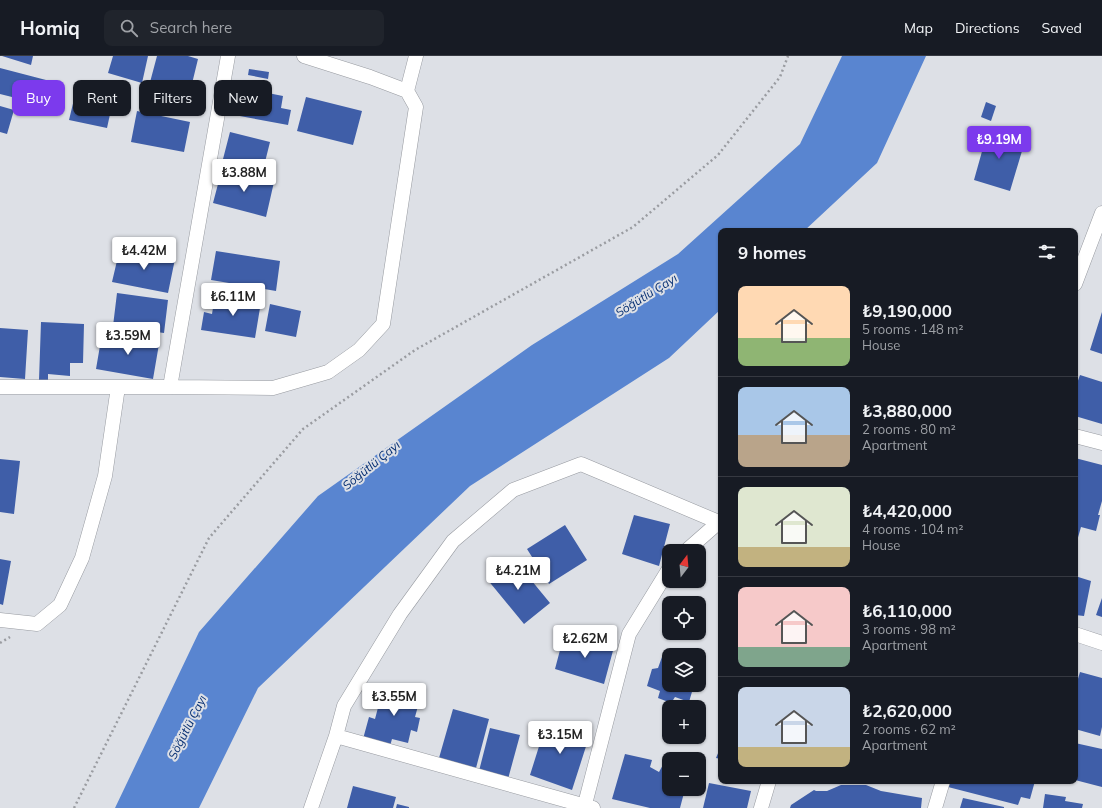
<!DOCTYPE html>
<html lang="en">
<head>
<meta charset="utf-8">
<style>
	body { margin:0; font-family:Mulish,sans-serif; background:#20242c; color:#f1f3f6; height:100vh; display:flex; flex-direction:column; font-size:15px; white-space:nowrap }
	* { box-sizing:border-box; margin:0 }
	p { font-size:13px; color:#9ea1a6 }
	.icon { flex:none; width:22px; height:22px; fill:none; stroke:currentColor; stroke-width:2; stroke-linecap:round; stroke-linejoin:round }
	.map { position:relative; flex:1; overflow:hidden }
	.side { position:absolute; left:718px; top:172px; width:360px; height:556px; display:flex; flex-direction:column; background:#171b24; border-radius:8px; box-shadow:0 1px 3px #0004 }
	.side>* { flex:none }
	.top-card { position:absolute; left:12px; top:24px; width:380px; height:36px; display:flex; gap:8px }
	.needle { width:26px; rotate:16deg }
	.buttons { position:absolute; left:662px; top:488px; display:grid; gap:8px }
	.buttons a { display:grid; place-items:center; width:44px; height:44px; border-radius:8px; background:#171b24; box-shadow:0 1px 3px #0004; font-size:20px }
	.price { position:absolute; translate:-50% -34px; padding:0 9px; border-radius:4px; background:#fff; color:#222; font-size:13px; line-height:26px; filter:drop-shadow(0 1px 2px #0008) }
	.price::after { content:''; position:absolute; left:50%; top:24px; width:12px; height:9px; margin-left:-6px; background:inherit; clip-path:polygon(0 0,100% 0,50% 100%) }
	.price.on { background:#7c3aed; color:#fff }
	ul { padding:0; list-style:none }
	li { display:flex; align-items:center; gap:12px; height:100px; padding:0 20px }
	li+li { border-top:1px solid #363941 }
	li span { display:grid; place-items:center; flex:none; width:112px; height:80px; border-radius:8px; color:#555 }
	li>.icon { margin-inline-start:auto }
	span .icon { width:48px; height:48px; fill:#fffc; stroke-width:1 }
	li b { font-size:17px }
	h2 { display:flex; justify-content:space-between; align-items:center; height:48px; padding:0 20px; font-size:17px }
	.tag { padding:0 14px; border-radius:8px; background:#171b24; box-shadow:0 1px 3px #0004; font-size:14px; line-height:36px }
	.tag.on { background:#7c3aed; color:#fff }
	header { display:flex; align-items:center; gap:24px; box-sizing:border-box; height:56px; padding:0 20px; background:#171b24; border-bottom:1px solid #363941 }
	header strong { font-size:19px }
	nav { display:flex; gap:22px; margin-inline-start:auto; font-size:14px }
	.search { width:280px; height:36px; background:#20242c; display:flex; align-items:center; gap:10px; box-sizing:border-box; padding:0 14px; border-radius:8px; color:#9ea1a6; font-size:15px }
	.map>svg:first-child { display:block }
</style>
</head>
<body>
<header>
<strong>Homiq</strong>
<div class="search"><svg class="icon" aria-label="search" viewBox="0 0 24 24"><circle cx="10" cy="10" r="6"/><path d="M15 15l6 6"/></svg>Search here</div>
<nav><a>Map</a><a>Directions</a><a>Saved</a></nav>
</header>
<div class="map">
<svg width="1102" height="752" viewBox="0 0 1102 752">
	<rect width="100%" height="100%" fill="#dde0e6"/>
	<path fill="#5985d0" d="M842,0H926L877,107L804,175H721V253L669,302L470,430L258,632L199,752H115L199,576L318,440L532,289L678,198L800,88Z"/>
	<path fill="#3f5ea8" d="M2,0H33L31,9Z
		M113,0H148L142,27L108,17Z
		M157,0H188L198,3L189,40L149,30Z
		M0,12L46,24L40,48L0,38Z
		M249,13L269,16L268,23L248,19Z
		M77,31L114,40L107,72L69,64Z
		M242,32L283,40L281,52L291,54L288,69L229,58L232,43L239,45Z
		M306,41L362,55L353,89L297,75Z
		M986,46L996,50L991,65L981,61Z
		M0,50L14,54L7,78L0,76Z
		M137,55L190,66L184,96L131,86Z
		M988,74L1025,85L1010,135L974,124Z
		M230,76L270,86L263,114L223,103Z
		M222,113L274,126L266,161L213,147Z
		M120,192L175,203L168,237L112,226Z
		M216,195L280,205L276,235L211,224Z
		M117,237L168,244L164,277L113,270Z
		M215,239L261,246L255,282L201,274L204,256L212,258Z
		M270,248L301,255L296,281L265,275Z
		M1102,256V298L1090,294Z
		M41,266L84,268L83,307H70V320L48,318V325L39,324Z
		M0,272L28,274L25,323L0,321Z
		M102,278L159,288L153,323L96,313Z
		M1080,319L1102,326V368L1075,360V333Z
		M1075,402L1102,409V445L1098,459H1100L1096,475L1081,471L1077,485H1075Z
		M0,403L20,405L14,458L0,456Z
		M634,459L670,468L659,510L622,498Z
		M565,469L587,504L549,528L527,493Z
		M513,502L550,547L524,568L487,523Z
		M0,503L11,505L3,549L0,548Z
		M1075,520L1091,525L1084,560L1075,559Z
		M1102,542V561L1096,559Z
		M564,579L588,585L586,592L595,595L597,584L614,591L604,628L555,613Z
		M662,601L669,603V629H694L689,646L675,641L671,647L658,642L660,635L647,630L652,613L658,612Z
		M1080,616L1102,622V671L1100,680L1075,673V633Z
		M384,629L421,639L415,661L420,662L417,676L411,674L408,687L392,683L390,690L363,683L369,661L375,663Z
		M453,653L489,663L476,712L439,702Z
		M547,665L590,678L572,734L530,719Z
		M490,672L520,679L508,723L479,715Z
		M1075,687L1102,693V731L1075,724Z
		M721,690V703L716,702Z
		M625,698L652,704L650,711L659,716L664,707L669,709V733H685L680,752H650L612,743Z
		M950,725H1035L1030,743L1021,741L1018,749L948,731Z
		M709,727L751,735L747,752H703Z
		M841,729H866L881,735L922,742L921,752H790L791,749L814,734L816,735H827Z
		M353,730L396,741L393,752H347Z
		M1045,738L1066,741L1065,745L1083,748L1082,752H1043Z
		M963,742L1004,751V752H960Z
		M397,748L409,751V752H396Z"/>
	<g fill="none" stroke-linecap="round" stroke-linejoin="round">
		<defs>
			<path id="minor" d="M407,35L416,0
				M1075,228L1102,157
				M0,331H170L273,332L328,316L359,294L383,268L416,51L407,35L370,21L304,0
				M170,331L228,0
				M1075,380L1102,387
				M686,495L719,466
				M0,564L37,568L60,549L82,502L105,420L118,331
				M1075,578L1102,587
				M336,680L593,752
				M311,752L336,680L344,650L400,558L453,485L513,434L581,408L721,467
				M584,752L629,578L669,513
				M761,752L769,725
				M935,752L943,725"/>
		</defs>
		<use href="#minor" stroke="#979aa0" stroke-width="15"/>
		<path stroke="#9a9ca1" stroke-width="2.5" stroke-dasharray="2 3" stroke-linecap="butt" d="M0,587L10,581
			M74,752L209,482L303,373L415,294L633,171L718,99L780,21L788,0"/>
		<use href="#minor" stroke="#fff" stroke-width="14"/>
	</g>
	<g text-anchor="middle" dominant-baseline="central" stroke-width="4" stroke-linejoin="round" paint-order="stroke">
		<g font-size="12" font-style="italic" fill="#093174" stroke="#dde0e6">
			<text transform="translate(646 239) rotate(-32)">Söğütlü Çayı</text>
			<text transform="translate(371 409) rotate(-39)">Söğütlü Çayı</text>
			<text transform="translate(187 671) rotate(-63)">Söğütlü Çayı</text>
		</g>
	</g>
</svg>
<div class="buttons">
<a><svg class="needle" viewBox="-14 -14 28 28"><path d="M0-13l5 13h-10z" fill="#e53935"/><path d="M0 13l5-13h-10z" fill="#9ea1a6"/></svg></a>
<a><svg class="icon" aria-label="locate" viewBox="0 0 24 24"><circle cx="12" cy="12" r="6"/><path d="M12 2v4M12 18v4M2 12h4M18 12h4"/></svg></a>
<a><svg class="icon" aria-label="layers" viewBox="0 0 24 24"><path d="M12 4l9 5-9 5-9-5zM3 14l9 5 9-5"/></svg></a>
<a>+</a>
<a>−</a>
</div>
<b class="price on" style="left:999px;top:104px">₺9.19M</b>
<b class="price" style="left:244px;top:137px">₺3.88M</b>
<b class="price" style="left:144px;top:215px">₺4.42M</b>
<b class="price" style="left:233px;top:261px">₺6.11M</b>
<b class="price" style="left:128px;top:300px">₺3.59M</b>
<b class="price" style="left:518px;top:535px">₺4.21M</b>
<b class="price" style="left:585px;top:603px">₺2.62M</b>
<b class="price" style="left:394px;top:661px">₺3.55M</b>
<b class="price" style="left:560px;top:699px">₺3.15M</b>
<div class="top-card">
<a class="tag on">Buy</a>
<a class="tag">Rent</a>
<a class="tag">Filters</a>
<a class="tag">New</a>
</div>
<section class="side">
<h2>9 homes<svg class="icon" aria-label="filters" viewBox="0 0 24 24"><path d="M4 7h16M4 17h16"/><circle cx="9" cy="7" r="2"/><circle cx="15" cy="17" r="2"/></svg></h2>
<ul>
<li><span style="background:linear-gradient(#ffd9b3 65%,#8fb573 0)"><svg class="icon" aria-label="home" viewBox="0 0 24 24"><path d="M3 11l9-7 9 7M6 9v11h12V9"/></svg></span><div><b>₺9,190,000</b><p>5 rooms · 148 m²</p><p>House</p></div></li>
<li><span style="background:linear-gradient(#a9c7e8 60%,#b9a48a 0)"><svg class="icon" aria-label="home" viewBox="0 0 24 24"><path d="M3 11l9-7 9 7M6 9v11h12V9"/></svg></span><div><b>₺3,880,000</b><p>2 rooms · 80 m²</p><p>Apartment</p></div></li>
<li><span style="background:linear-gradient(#dfe7d0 75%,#c2b280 0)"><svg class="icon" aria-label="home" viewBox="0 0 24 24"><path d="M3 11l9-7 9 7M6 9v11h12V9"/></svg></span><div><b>₺4,420,000</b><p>4 rooms · 104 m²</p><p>House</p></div></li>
<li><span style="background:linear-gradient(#f6c9c9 75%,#7fa58c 0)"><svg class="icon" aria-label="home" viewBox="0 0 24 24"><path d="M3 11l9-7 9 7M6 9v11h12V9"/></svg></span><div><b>₺6,110,000</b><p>3 rooms · 98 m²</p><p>Apartment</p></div></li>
<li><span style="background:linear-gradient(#c9d6e8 75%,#c2b280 0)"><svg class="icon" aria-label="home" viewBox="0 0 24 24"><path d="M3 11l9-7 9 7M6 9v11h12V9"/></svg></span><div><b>₺2,620,000</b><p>2 rooms · 62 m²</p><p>Apartment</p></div></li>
</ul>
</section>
</div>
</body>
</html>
